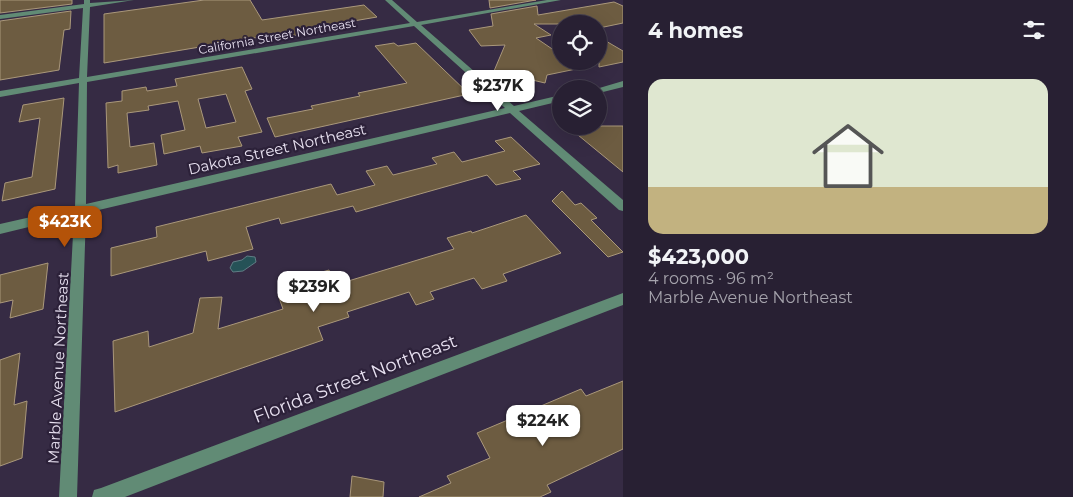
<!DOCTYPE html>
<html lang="en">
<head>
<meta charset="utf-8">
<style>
	body { margin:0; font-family:Montserrat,sans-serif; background:#30283b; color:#f1f3f6; height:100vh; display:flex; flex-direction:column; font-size:19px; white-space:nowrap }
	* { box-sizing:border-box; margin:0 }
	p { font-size:16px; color:#a5a3ac }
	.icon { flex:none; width:28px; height:28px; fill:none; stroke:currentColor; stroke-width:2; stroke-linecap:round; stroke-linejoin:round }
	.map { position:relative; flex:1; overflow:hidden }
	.panel { display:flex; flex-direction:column; background:#282033; width:450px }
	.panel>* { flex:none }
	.tools { position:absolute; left:552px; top:15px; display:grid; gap:10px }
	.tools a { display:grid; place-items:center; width:55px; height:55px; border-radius:50%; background:#282033; box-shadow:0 5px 20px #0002,0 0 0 1px #443e4e; font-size:25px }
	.price { position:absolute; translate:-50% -42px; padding:0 11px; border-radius:10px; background:#fff; color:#222; font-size:16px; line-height:32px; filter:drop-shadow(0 1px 2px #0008) }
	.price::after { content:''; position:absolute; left:50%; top:30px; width:15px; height:11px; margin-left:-8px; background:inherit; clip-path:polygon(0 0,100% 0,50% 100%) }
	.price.active { background:#b45309; color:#fff }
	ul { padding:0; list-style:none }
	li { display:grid; align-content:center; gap:10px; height:265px; padding:0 25px }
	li+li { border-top:1px solid #443e4e }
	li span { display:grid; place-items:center; height:155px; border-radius:15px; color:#555 }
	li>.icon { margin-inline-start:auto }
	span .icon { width:90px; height:90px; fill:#fffc; stroke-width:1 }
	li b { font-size:21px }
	h2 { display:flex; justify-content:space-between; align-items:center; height:60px; padding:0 25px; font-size:21px }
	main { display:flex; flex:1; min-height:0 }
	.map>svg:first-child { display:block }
</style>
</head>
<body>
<main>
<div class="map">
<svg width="623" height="497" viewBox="0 0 623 497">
	<rect width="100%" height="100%" fill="#362b44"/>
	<path fill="#255257" stroke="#607d85" d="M247,256L255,257L256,262L243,271L233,272L230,268L233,262L242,260Z"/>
	<path fill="#6d5c41" stroke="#aa987b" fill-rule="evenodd" d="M0,0H72V4L0,13Z
		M204,0H250L262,20L364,5L377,17L330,25L334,29L290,36V32L104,63V14Z
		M489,0H536L490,8Z
		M614,2L623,6V23L599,28V24H534L551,35L536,38L561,55V61H570L581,68L547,75L545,83L494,71L505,45L481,46L469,30L493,26L491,14L537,6L538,15Z
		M71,11L70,29L64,30L59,70L0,80V21Z
		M599,37L623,51V62L599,67Z
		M394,43L398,46L416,43L469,94L275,137L267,118L313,109L311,106L360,96L358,93L407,83L375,46Z
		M242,67L252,89L245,91L262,132L238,137L242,146L202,153L200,146L164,154L161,135L185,130L178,101L148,106L149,110L127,113L130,147L154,143L157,165L118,173V165L108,168L106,103L122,101V91L146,87L147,91L177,86L175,79ZM226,94L236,122L206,128L198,99Z
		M64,98L55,189L2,201L5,183L32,177L40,118L19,122L23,105Z
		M567,126H623V172Z
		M511,137L540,164L513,171L521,179L496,185L487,175L356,212L353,206L281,224L279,218L246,227L253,249L208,261L206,251L111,276V248L157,237L156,227L331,184L337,195L375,185L366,171L387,166L393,175L437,164L432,158L454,152L462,162L505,151L495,141Z
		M562,191L575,205L581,203L597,218L591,220L623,252L608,257L552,201Z
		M526,215L561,253L503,274L507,281L482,289L474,278L430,292L434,299L416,305L409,292L347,312L349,317L318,327L323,340L115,412L113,341L148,331L149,347L193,333L200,298L222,297L218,329L283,309L278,295L318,283L315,274L329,270L335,285L454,249L447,238L471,231L472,233Z
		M48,263L43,309L10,318L13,300L0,303V275Z
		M20,353L14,405L27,401L22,458L0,466V360Z
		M623,381V449L547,485L551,492L540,497H419L451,483L447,476L490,458L477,433L581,389L586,396Z
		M352,476L384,482L383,497H350Z"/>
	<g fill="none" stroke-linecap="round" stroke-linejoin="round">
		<path fill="#618b75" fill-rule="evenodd" d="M84,0H90V3L134,0L90,7L87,77L410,23L385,0H392L417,22L547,0H561L421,25L514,106L561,95V101L519,111L623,200V211L619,210L510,113L86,213L77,497H59L74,216L0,234V224L75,207L79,83L0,97V91L79,78L83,8L0,19V15L84,4ZM414,26L505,108L86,204L87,82Z
			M623,81V87L599,93V89H596Z
			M623,293V305L125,497H92L94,490L101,488Z"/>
	</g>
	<g text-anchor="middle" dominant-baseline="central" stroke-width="4.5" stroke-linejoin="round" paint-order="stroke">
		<g font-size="12" fill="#e8e1f1" stroke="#2c2139">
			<text transform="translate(277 36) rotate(-10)">California Street Northeast</text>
		</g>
		<g font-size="15" fill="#e8e1f1" stroke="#2c2139">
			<text transform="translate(277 149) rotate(-13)">Dakota Street Northeast</text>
			<text transform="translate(58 368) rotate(-87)">Marble Avenue Northeast</text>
		</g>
		<g font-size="18" fill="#e8e1f1" stroke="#2c2139">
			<text transform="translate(355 379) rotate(-21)">Florida Street Northeast</text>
		</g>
	</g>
</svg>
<div class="tools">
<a><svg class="icon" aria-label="locate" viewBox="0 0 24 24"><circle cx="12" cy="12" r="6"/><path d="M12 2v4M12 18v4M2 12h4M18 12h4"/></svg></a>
<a><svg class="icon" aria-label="layers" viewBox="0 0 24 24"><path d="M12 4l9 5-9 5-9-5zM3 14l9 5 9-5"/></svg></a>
</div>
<b class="price" style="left:498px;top:112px">$237K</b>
<b class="price active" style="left:65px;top:248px">$423K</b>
<b class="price" style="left:314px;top:313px">$239K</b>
<b class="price" style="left:543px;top:447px">$224K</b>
</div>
<section class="panel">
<h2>4 homes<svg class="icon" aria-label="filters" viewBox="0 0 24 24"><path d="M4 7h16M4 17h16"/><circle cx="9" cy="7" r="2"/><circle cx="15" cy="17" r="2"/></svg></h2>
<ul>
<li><span style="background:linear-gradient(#dfe7d0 70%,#c2b280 0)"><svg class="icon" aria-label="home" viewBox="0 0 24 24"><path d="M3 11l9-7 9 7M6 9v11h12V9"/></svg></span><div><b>$423,000</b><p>4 rooms · 96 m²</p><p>Marble Avenue Northeast</p></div></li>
</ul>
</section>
</main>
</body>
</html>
